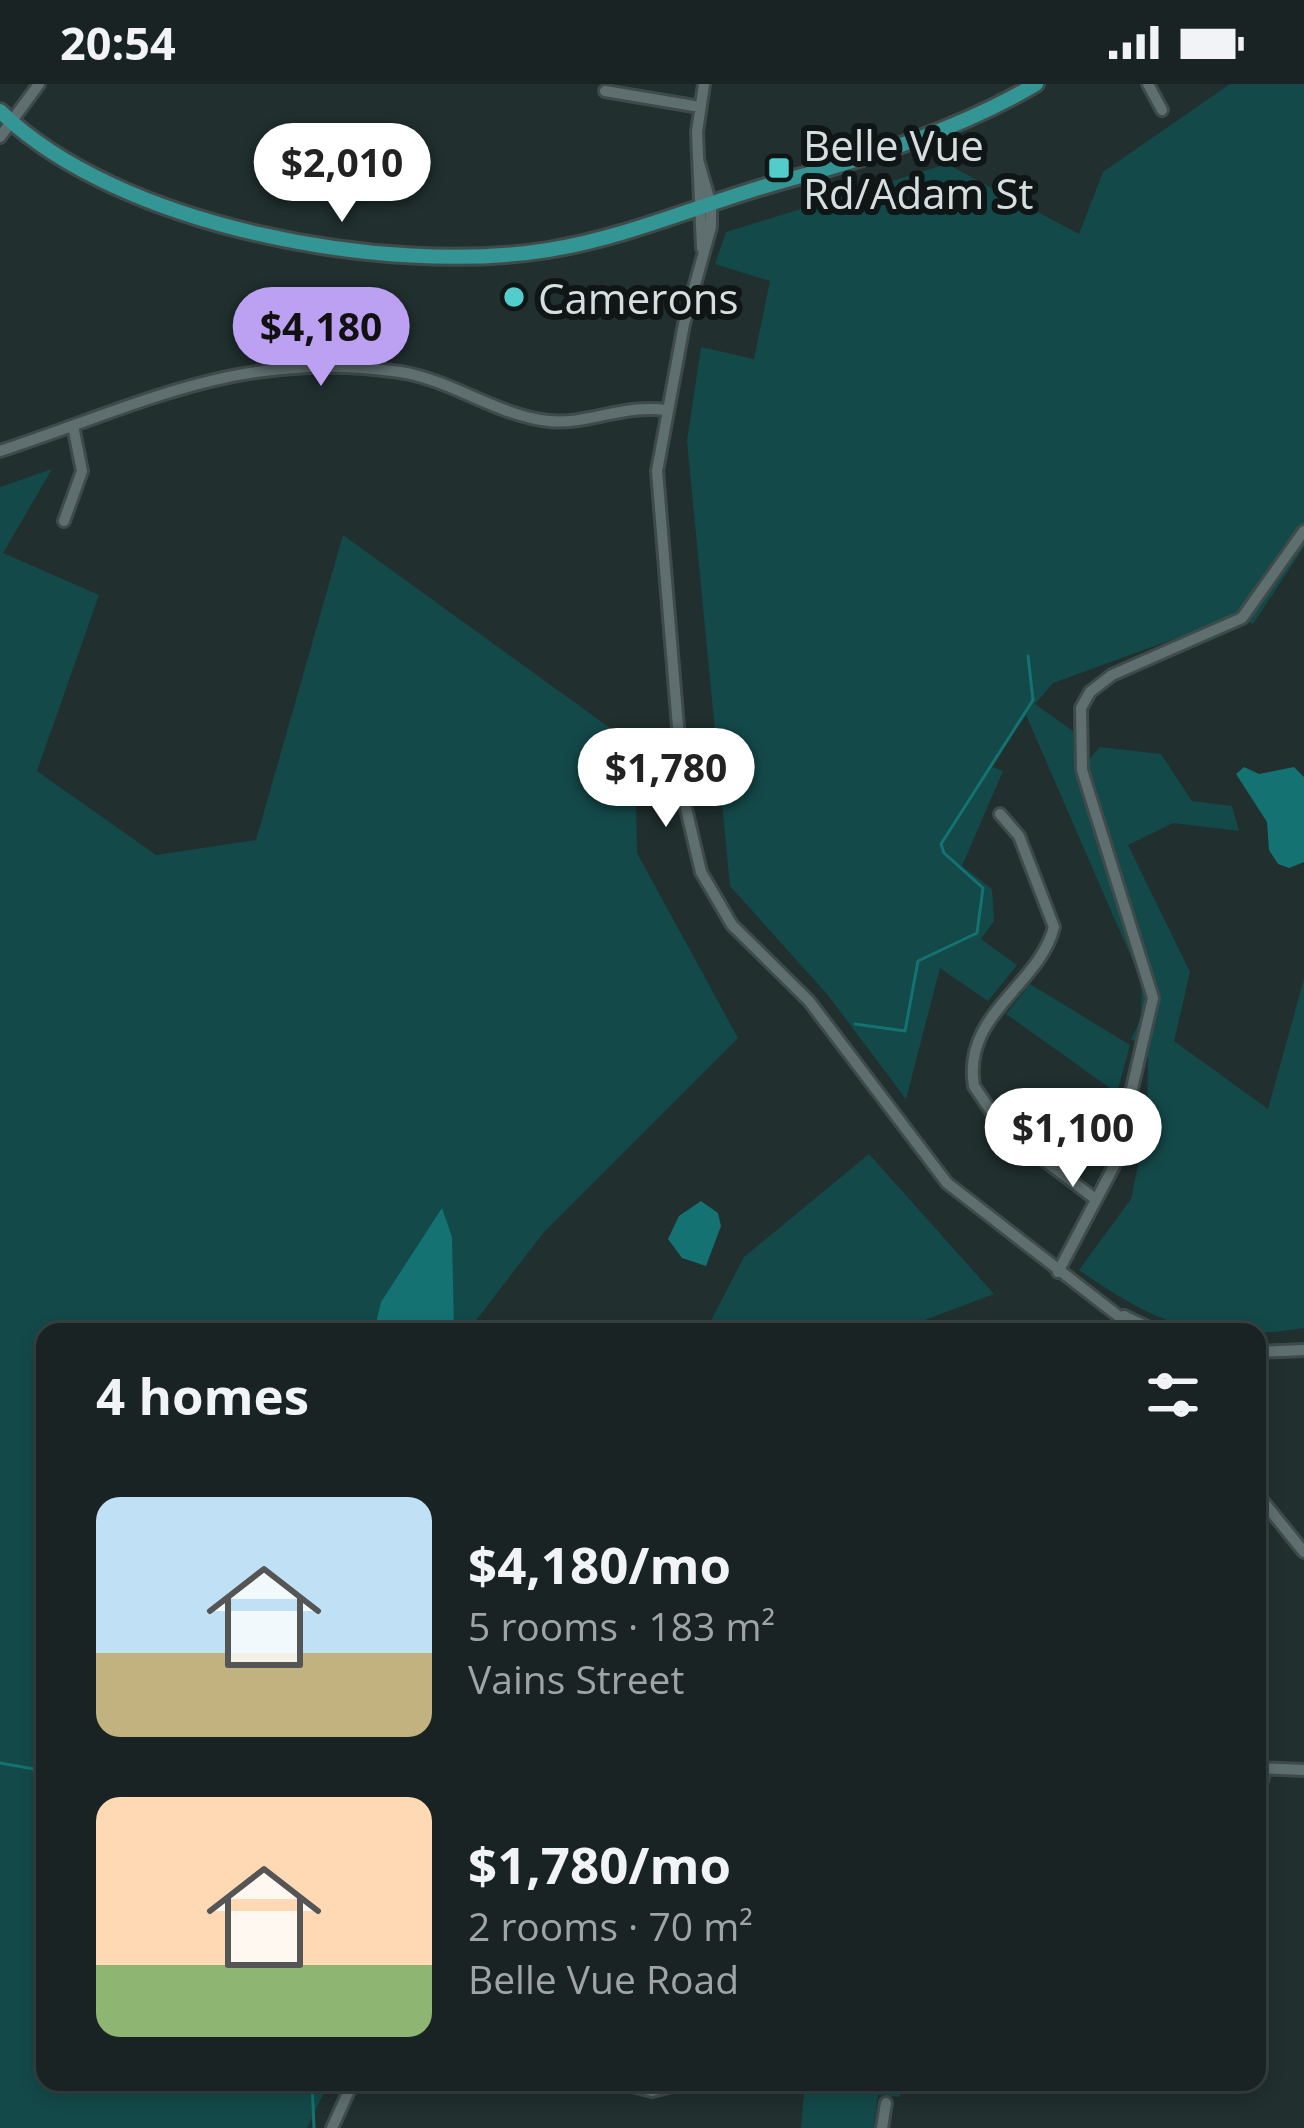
<!DOCTYPE html>
<html lang="en">
<head>
<meta charset="utf-8">
<style>
	body { margin:0; font-family:"Open Sans",sans-serif; background:#262f30; color:#f1f3f6; height:100vh; display:flex; flex-direction:column; font-size:45px; white-space:nowrap }
	* { box-sizing:border-box; margin:0 }
	p { font-size:39px; color:#9fa4a6 }
	.icon { flex:none; width:66px; height:66px; fill:none; stroke:currentColor; stroke-width:2; stroke-linecap:round; stroke-linejoin:round }
	.map { position:relative; flex:1; overflow:hidden }
	.side { position:absolute; left:36px; top:1239px; width:1230px; height:768px; display:flex; flex-direction:column; background:#192323; border-radius:24px; box-shadow:0 6px 18px #0003,0 0 0 3px #374041 }
	.side>* { flex:none }
	.price { position:absolute; translate:-50% -102px; padding:0 27px; border-radius:42px; background:#fff; color:#222; font-size:39px; line-height:78px; filter:drop-shadow(0 3px 6px #0008) }
	.price::after { content:''; position:absolute; left:50%; top:72px; width:36px; height:27px; margin-left:-18px; background:inherit; clip-path:polygon(0 0,100% 0,50% 100%) }
	.price.current { background:#bca0f2; color:#111 }
	ul { padding:0; list-style:none }
	li { display:flex; align-items:center; gap:36px; height:300px; padding:0 60px }
	li span { display:grid; place-items:center; flex:none; width:336px; height:240px; border-radius:24px; color:#555 }
	li>.icon { margin-inline-start:auto }
	span .icon { width:144px; height:144px; fill:#fffc; stroke-width:1 }
	li b { font-size:51px }
	h2 { display:flex; justify-content:space-between; align-items:center; height:144px; padding:0 60px; font-size:51px }
	.status { display:flex; justify-content:space-between; align-items:center; height:84px; padding:0 60px; background:#192323; direction:ltr }
	.status svg { height:33px; fill:currentColor }
	.map>svg:first-child { display:block }
</style>
</head>
<body>
<div class="status"><b>20:54</b><svg viewBox="0 0 49 12"><path d="M0 12V9h3v3zM5 12V6h3v6zM10 12V3h3v9zM15 12V0h3v12zM26 1h20v11H26zM47 4h2v5h-2z"/></svg></div>
<div class="map">
<svg width="1304" height="2044" viewBox="0 0 1304 2044">
	<rect width="100%" height="100%" fill="#212f2f"/>
	<path fill="#144949" d="M1230,0H1304V463L1253,540L1237,532L1053,599L1035,620L1073,647L1076,678L1151,919L1138,957L1131,956L1141,933L1142,898L1026,631L990,682L1003,687L962,782L992,805L994,837L981,855L1017,881L988,917L940,884L906,1015L827,910L730,802L687,357L701,263L754,275L770,197L715,180L726,148L947,80L1079,150L1103,88Z
		M52,385L3,469L99,511L37,687L156,771L256,756L343,451L635,662L637,769L738,954L544,1148L467,1248H45V1998H329L307,2044H0V403Z
		M1100,663L1161,670L1192,717L1232,722L1239,747L1173,739L1128,761L1190,888L1174,957L1268,1025L1304,895V1244C1207,1259 1160,1243 1079,1186L1131,1115L1147,1040L1148,970L1160,912L1084,681Z
		M1030,900L1130,961L1117,1009L1006,930Z
		M869,1070L994,1210L893,1248H705L744,1173Z
		M805,1998H902L900,2013L878,2011L874,2044H801Z"/>
	<path fill="#147272" d="M1244,683L1259,690L1294,683L1304,693V778L1289,784L1278,780L1269,766L1267,738L1236,690Z
		M701,1117L718,1129L721,1142L706,1182L682,1174L668,1155L679,1132Z
		M442,1124L452,1153L454,1245L374,1248L381,1218Z"/>
	<g fill="none" stroke-linecap="round" stroke-linejoin="round">
		<path stroke="#147272" stroke-width="3" d="M855,940L905,947L918,877L977,849L983,804L944,769L941,760L1033,616L1028,572
			M0,1679L45,1687
			M312,1998L314,2044"/>
		<defs>
			<path id="minor" d="M1148,0L1162,26
				M605,7L700,23
				M0,53L39,0
				M699,79L711,121V143L684,240L657,387L684,716L701,788L732,841L809,917L947,1099L1139,1248
				M702,164L697,48L704,0
				M0,367C145,319 242,265 400,288C452,296 498,332 549,337C588,341 622,320 666,326
				M64,437L82,387L73,342
				M1000,730L1019,752L1054,843C1039,902 962,930 974,1002L1003,1045L1094,1114
				M1058,1188L1114,1082L1153,914L1082,686L1081,624L1090,608L1112,591L1242,534L1304,447
				M1124,1232L1158,1248
				M1257,1268L1304,1266
				M1257,1410L1304,1468
				M1257,1684L1304,1686
				M1257,1718L1265,1684
				M617,1998L652,2007L688,1998
				M332,2044L353,1998
				M882,2044L886,2019"/>
			<path id="major" d="M0,27C118,143 387,192 548,166C629,153 703,119 783,97C868,74 960,45 1036,0"/>
		</defs>
		<use href="#minor" stroke="#3f4b4b" stroke-width="16"/>
		<use href="#major" stroke="#3f4b4b" stroke-width="20"/>
		<use href="#minor" stroke="#5f6f6f" stroke-width="10"/>
		<use href="#major" stroke="#349595" stroke-width="14"/>
	</g>
	<g fill="#52cdcc" stroke="#101616" stroke-width="4.5">
		<rect x="767" y="72" width="24" height="24" rx="6"/>
		<circle cx="514" cy="213" r="12"/>
	</g>
	<g text-anchor="middle" dominant-baseline="central" stroke-width="12" stroke-linejoin="round" paint-order="stroke">
		<g font-size="42" fill="#d6dfdf" stroke="#101616" text-anchor="start">
			<text x="803" y="60">Belle Vue<tspan x="803" dy="48">Rd/Adam St</tspan></text>
			<text x="538" y="213">Camerons</text>
		</g>
	</g>
</svg>
<b class="price" style="left:342px;top:141px">$2,010</b>
<b class="price current" style="left:321px;top:305px">$4,180</b>
<b class="price" style="left:666px;top:746px">$1,780</b>
<b class="price" style="left:1073px;top:1106px">$1,100</b>
<section class="side">
<h2>4 homes<svg class="icon" aria-label="filters" viewBox="0 0 24 24"><path d="M4 7h16M4 17h16"/><circle cx="9" cy="7" r="2"/><circle cx="15" cy="17" r="2"/></svg></h2>
<ul>
<li><span style="background:linear-gradient(#bfe0f5 65%,#c2b280 0)"><svg class="icon" aria-label="home" viewBox="0 0 24 24"><path d="M3 11l9-7 9 7M6 9v11h12V9"/></svg></span><div><b>$4,180/mo</b><p>5 rooms · 183 m²</p><p>Vains Street</p></div></li>
<li><span style="background:linear-gradient(#ffd9b3 70%,#8fb573 0)"><svg class="icon" aria-label="home" viewBox="0 0 24 24"><path d="M3 11l9-7 9 7M6 9v11h12V9"/></svg></span><div><b>$1,780/mo</b><p>2 rooms · 70 m²</p><p>Belle Vue Road</p></div></li>
</ul>
</section>
</div>
</body>
</html>
